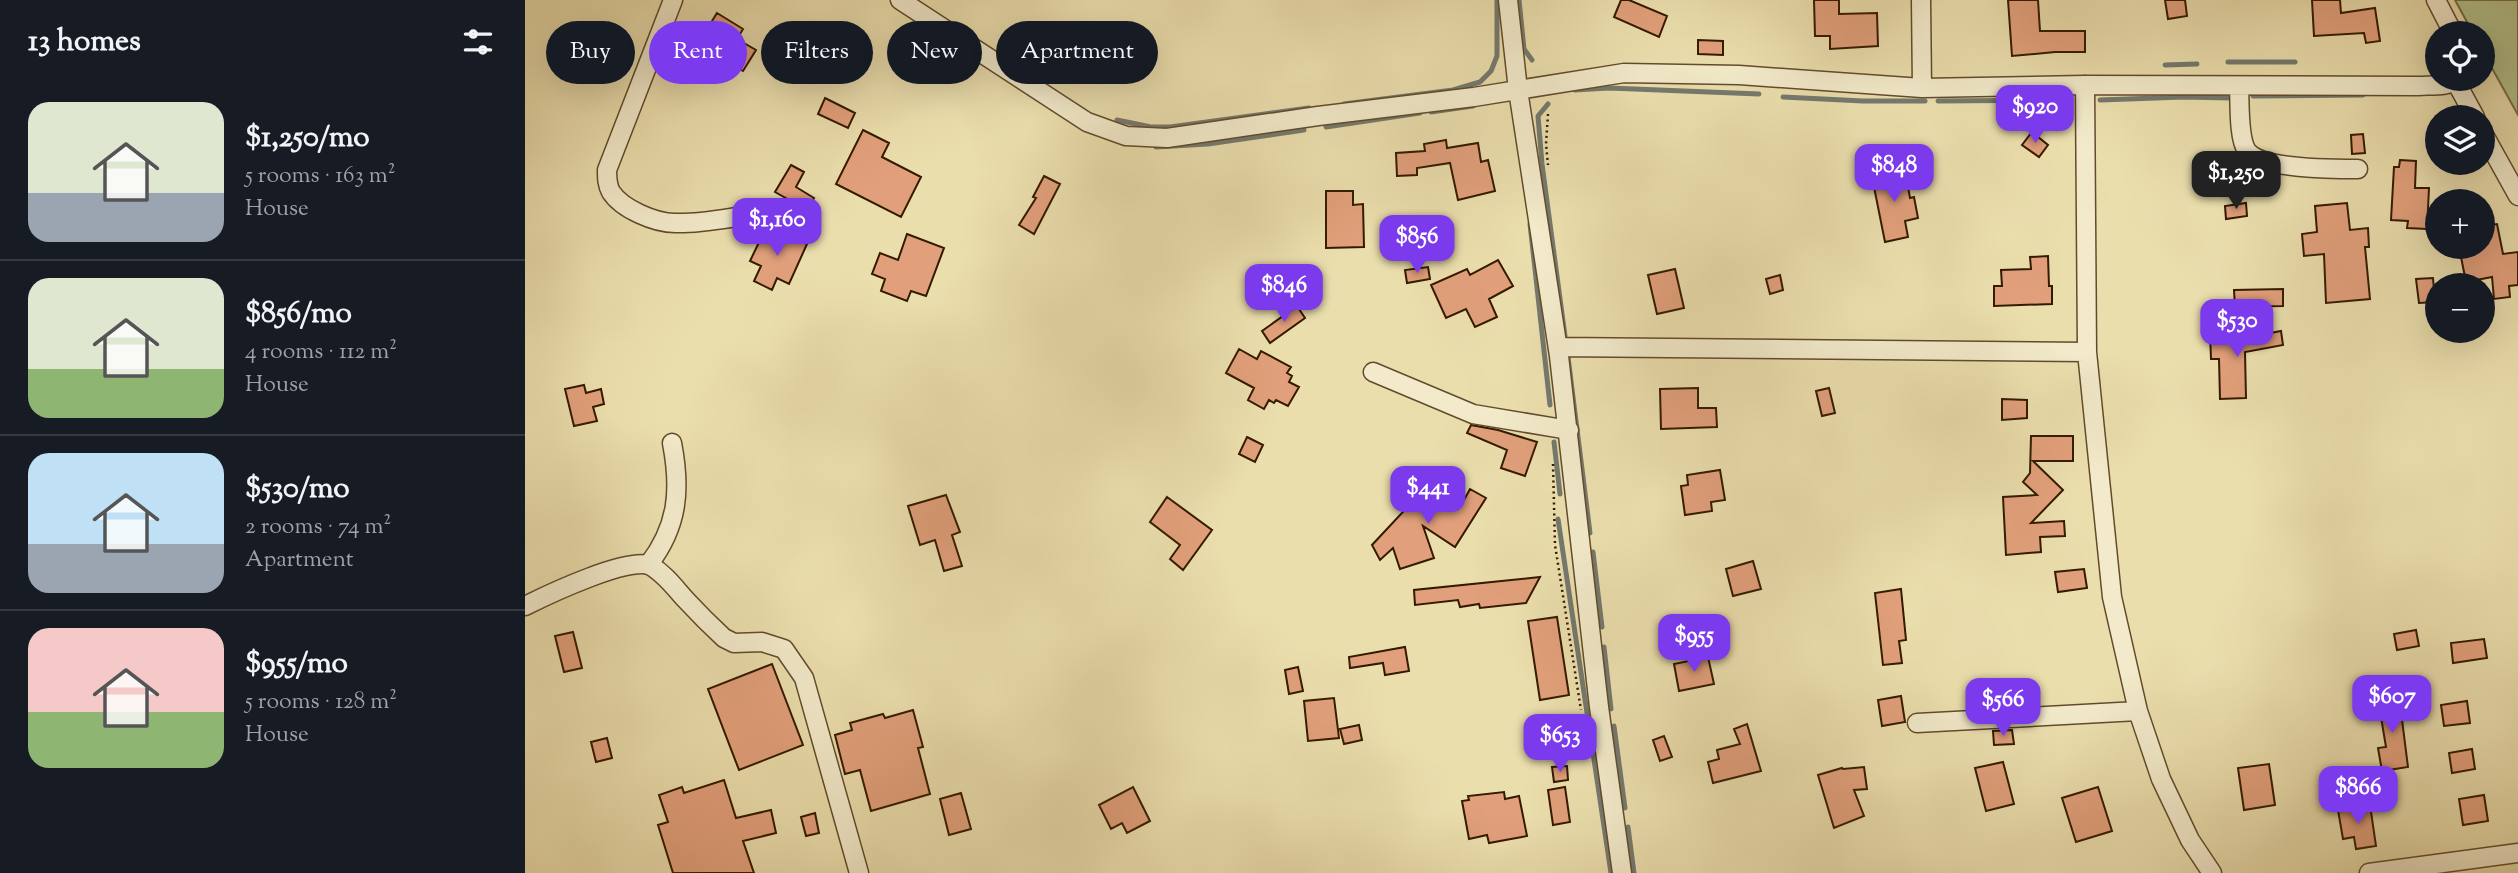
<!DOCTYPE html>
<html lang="en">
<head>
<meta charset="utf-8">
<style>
	body { margin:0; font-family:"Sorts Mill Goudy",serif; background:#20242c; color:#f1f3f6; height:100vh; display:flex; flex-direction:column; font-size:26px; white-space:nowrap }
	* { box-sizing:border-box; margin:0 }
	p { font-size:23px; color:#9ea1a6 }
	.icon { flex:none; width:38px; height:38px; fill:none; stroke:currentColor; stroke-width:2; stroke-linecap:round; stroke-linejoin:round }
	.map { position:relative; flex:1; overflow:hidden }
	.details { display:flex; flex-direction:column; background:#171b24; width:525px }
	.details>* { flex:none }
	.banner { position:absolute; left:21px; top:21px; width:665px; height:63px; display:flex; gap:14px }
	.tools { position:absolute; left:1900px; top:21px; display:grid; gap:14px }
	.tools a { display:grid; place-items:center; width:70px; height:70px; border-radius:50%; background:#171b24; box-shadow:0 7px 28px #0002; font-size:35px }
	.price { position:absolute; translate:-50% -60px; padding:0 16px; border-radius:14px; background:#7c3aed; color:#fff; font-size:23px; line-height:46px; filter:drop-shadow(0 2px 4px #0008) }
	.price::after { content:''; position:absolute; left:50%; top:42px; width:21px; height:16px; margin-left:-10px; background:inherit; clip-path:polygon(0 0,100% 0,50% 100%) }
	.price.current { background:#222; color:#fff }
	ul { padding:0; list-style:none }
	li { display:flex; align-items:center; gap:21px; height:175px; padding:0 28px }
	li+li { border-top:2px solid #363941 }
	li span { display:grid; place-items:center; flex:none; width:196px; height:140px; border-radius:21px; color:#555 }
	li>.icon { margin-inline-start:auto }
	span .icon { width:84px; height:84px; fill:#fffc; stroke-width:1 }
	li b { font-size:30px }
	h2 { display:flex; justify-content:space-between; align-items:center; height:84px; padding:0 28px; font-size:30px }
	.chip { padding:0 24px; border-radius:32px; background:#171b24; box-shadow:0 7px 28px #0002; font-size:24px; line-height:63px }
	.chip.current { background:#7c3aed; color:#fff }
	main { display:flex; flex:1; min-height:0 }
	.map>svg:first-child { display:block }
</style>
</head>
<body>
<main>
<section class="details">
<h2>13 homes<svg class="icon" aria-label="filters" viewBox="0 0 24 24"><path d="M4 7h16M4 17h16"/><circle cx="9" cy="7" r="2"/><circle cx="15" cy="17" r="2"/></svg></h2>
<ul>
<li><span style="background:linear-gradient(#dfe7d0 65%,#9aa5b1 0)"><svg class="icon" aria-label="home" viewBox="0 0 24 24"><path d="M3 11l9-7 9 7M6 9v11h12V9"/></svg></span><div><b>$1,250/mo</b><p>5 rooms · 163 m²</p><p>House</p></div></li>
<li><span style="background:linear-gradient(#dfe7d0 65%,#8fb573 0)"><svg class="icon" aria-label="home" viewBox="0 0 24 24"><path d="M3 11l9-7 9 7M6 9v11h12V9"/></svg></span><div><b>$856/mo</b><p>4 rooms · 112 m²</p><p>House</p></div></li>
<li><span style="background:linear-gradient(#bfe0f5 65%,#9aa5b1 0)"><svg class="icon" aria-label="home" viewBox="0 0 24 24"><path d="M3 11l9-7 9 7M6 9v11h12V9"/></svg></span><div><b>$530/mo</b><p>2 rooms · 74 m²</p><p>Apartment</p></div></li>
<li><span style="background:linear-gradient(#f6c9c9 60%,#8fb573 0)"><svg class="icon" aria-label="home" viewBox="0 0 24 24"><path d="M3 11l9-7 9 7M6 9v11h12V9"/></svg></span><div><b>$955/mo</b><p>5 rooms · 128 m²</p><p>House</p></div></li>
</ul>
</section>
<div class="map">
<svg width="1993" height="873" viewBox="0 0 1993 873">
	<rect width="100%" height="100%" fill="#ebdead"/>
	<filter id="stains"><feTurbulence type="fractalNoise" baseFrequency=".00286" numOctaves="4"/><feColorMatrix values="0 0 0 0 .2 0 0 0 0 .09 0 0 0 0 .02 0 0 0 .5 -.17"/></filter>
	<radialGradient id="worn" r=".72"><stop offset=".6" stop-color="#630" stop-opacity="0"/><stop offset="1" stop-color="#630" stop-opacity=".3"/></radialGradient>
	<path fill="#b4c28c" stroke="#746e46" stroke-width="2" d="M1930,0H1993V115L1958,52V33H1948Z"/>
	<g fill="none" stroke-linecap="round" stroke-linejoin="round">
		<path stroke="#74796e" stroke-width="5" d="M994,0L999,49L1007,60
			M1703,62H1770
			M1640,65L1672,64
			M1050,90L1084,88L1234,94
			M1728,96L1838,95
			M1258,97L1338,101H1400
			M1575,100L1659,97L1705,98
			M1413,101L1538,100
			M819,104L928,90L955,82L966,71L972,56V0
			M1023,104L1013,116L1017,164L1040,336
			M906,112L948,106
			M592,120L626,127H645L784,108
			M801,127L895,113
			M631,147L683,144L779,130
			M1005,224L1025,405
			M1043,357L1065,533
			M1029,442L1035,494
			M1033,519L1086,873
			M1068,552L1077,627
			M1079,647L1086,709
			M1089,726L1100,808
			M1103,827L1109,873"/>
	</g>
	<path fill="#e1a07b" stroke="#341a00" stroke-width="2" d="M1096,0H1104L1142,16L1134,37L1089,17Z
		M1289,0H1314V14L1352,13L1353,46L1305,49V36H1290Z
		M1483,0H1513L1515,31H1560V52H1530L1487,56Z
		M1640,0H1660L1662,16L1643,19Z
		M1787,0H1815L1816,13L1850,8L1855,41L1841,43L1839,33L1789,36Z
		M192,13L218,29L212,39L231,50L218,71L173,44Z
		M1173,40L1198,41V55L1173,54Z
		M300,98L330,113L323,128L293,114Z
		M338,130L364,143L357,157L396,177L376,217L311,184Z
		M1507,132L1523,145L1514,157L1497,145Z
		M1838,134L1840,153L1827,154L1826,135Z
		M921,140L922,148L953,143L956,162L963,160L970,191L933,200L925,163L892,168V175L872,176L871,153L900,151L899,144Z
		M1875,160L1891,161L1890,188H1904L1902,229L1882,228L1883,221L1866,220L1869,167H1874Z
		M266,165L279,172L271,187L289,198L282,210L250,192Z
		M1380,170L1385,198L1389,197L1393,218L1380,221L1383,237L1360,242L1347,177Z
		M519,176L535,184L509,234L494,225L511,198L508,197Z
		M801,191H828V205L838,204L839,247L801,248Z
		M1721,203L1722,216L1701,219L1700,206Z
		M1822,203L1825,230L1843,228L1844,247H1840L1845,299L1801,303L1799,254L1779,256L1777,234L1792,232L1790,206Z
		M1972,224L1978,254L1993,252V285L1984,286L1985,297L1969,299L1967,277L1941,282L1934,247H1958V226Z
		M247,227L282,244L264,284L252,278L247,290L229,281L236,266L225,261L236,238L241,240Z
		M382,234L419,248L401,296L386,291L382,301L356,291L360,279L347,274L355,253L373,260Z
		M1523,256L1524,286H1527V304L1469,306V286H1477L1476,270L1506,269L1505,257Z
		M973,260L988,286L964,299L972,317L950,327L941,309L921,318L906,285L942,269L945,275Z
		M903,267L905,279L882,283L880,270Z
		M1150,269L1159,308L1132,314L1123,275Z
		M1255,275L1258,290L1245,294L1241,279Z
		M1908,278L1910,302L1894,303L1891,279Z
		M1758,289V306L1710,307L1709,290Z
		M772,306L780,318L745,343L737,331Z
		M1756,331L1758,345L1720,352L1721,398L1695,399L1694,359H1686L1685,333L1719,332V338Z
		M714,349L732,359L736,351L766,367L762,373L767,376L764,382L774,387L763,406L751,400L749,403L744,400L739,409L723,400L729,388L701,373Z
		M59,385L61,393L76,389L79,404L68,407L72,421L49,426L40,389Z
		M1173,388V408H1191L1192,427L1136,429L1135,389Z
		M1304,388L1310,413L1297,416L1291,391Z
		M1477,399L1502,400V418L1477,420Z
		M946,425L973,430L1012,442L1000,476L976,468L982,450L942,433Z
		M1506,436H1548V461H1508L1538,490L1506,523L1539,521L1540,536L1515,537L1516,552L1481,555L1478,497L1512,495L1498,482L1505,473Z
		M722,437L738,445L730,462L714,454Z
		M1195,470L1200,500L1186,502L1187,511L1160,515L1156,486L1163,485L1162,475Z
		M904,484L925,502L930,494L939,500L945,489L961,498L930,547L898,526L909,558L875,569L868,548L855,560L847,545Z
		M421,495L435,532L427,535L437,566L419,571L410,540L395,545L383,506Z
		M642,497L687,530L658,570L645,559L655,545L625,522Z
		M1228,561L1236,589L1208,596L1201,569Z
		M1559,569L1562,588L1533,592L1530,572Z
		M1015,577L1001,603L955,608L954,604L935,607L933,600L890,605L889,590Z
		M1376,589L1381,640L1374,641L1377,663L1358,665L1350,593Z
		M1032,617L1044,695L1015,700L1003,621Z
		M1891,630L1894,646L1872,650L1869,634Z
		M48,632L57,668L39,672L30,636Z
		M1959,639L1962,658L1928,663L1926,643Z
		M880,647L884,671L860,675L858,663L825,668L824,657Z
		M1183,657L1189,684L1154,691L1149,664Z
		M247,664L278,745L214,770L183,689Z
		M773,667L778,691L764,694L760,670Z
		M1376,696L1380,722L1357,726L1353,700Z
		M1874,696L1883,767L1857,771L1853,748L1861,747L1853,699Z
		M809,698L814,738L783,741L779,701Z
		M1942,701L1945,723L1919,726L1916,705Z
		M388,710L398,747L393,748L405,794L346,811L335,770L320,774L310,735L327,730L325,723L358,714L360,718Z
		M1222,724L1236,771L1188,783L1183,762L1194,759L1192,750L1215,744L1209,729Z
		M834,725L837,740L819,744L815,729Z
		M1487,730L1489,744L1469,745L1468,731Z
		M1139,736L1147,757L1135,761L1128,740Z
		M82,738L87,758L71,762L66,742Z
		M1947,749L1950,769L1927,773L1924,753Z
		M1478,762L1489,804L1461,811L1450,768Z
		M1744,764L1750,805L1719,810L1713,768Z
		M1042,766L1043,780L1029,782L1027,767Z
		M1339,767L1342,789L1329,790L1339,816L1309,828L1293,775L1317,768L1318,769Z
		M199,780L211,818L246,810L251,833L218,841L229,873H148L133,825L143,822L134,795L157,787L159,793Z
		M608,787L625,821L602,833L597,823L586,829L574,805Z
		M1040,787L1045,822L1028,825L1023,790Z
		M1573,787L1587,831L1551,842L1537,798Z
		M979,792L980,799L994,796L1002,836L964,843L962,835L944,839L937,801L944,800L943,796Z
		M436,793L446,829L424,835L415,799Z
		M1959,795L1963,821L1938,825L1934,799Z
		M1845,805L1851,846L1831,849L1829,837L1818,839L1813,810Z
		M290,813L294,833L281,836L276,817Z"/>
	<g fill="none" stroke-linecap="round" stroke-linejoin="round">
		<defs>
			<path id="minor" d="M148,0L82,170C82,178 82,185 86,192C97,209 130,223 150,223C177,224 206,217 233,214
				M375,0L562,122L601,136L642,138L793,116L949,97L1099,73L1214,75L1397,88L1560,85L1893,86C1907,85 1923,87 1934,79
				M983,0L993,90L1034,356L1074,707L1097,873
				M1396,0L1397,88
				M1911,0L1928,33
				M1931,82L1950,117
				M1560,85L1562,352L1587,597L1613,711L1636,779L1665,840L1687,873
				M1714,86C1715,102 1713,138 1722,151C1736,169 1809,169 1833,169
				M1958,133L1993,196
				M1033,347L1562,352
				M848,372L948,414L1044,430
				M124,564C153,526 156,490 147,443
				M0,606C22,595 106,555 126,566C140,574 150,588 161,600C173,613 186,626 199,638L209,643L237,642L259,649L279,678L334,873
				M1392,723L1613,711
				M1844,873L1993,853"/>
		</defs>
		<use href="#minor" stroke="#624b2b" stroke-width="21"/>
		<path stroke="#341a00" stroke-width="2.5" stroke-dasharray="2 3.5" stroke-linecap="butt" d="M1023,114L1021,144L1023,165
			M1028,464L1030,545L1056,710"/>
		<use href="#minor" stroke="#f2eaca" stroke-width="18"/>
	</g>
	<rect width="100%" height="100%" filter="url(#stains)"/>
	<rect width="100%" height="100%" fill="url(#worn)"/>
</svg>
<div class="tools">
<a><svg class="icon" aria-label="locate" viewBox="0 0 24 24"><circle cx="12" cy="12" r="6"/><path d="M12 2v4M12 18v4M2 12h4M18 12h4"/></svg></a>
<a><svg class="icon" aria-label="layers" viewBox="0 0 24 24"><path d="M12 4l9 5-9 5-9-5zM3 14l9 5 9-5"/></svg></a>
<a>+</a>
<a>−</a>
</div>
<b class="price" style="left:1510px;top:145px">$920</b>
<b class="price" style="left:1369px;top:204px">$848</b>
<b class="price current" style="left:1711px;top:211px">$1,250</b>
<b class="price" style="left:252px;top:258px">$1,160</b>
<b class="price" style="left:892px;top:275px">$856</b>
<b class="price" style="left:759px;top:324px">$846</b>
<b class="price" style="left:1712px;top:359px">$530</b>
<b class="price" style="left:903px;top:526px">$441</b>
<b class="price" style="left:1169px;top:674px">$955</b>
<b class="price" style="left:1867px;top:735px">$607</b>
<b class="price" style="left:1478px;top:738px">$566</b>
<b class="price" style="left:1035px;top:774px">$653</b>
<b class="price" style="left:1833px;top:826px">$866</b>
<div class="banner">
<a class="chip">Buy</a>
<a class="chip current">Rent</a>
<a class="chip">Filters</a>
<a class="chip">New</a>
<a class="chip">Apartment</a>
</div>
</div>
</main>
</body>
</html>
